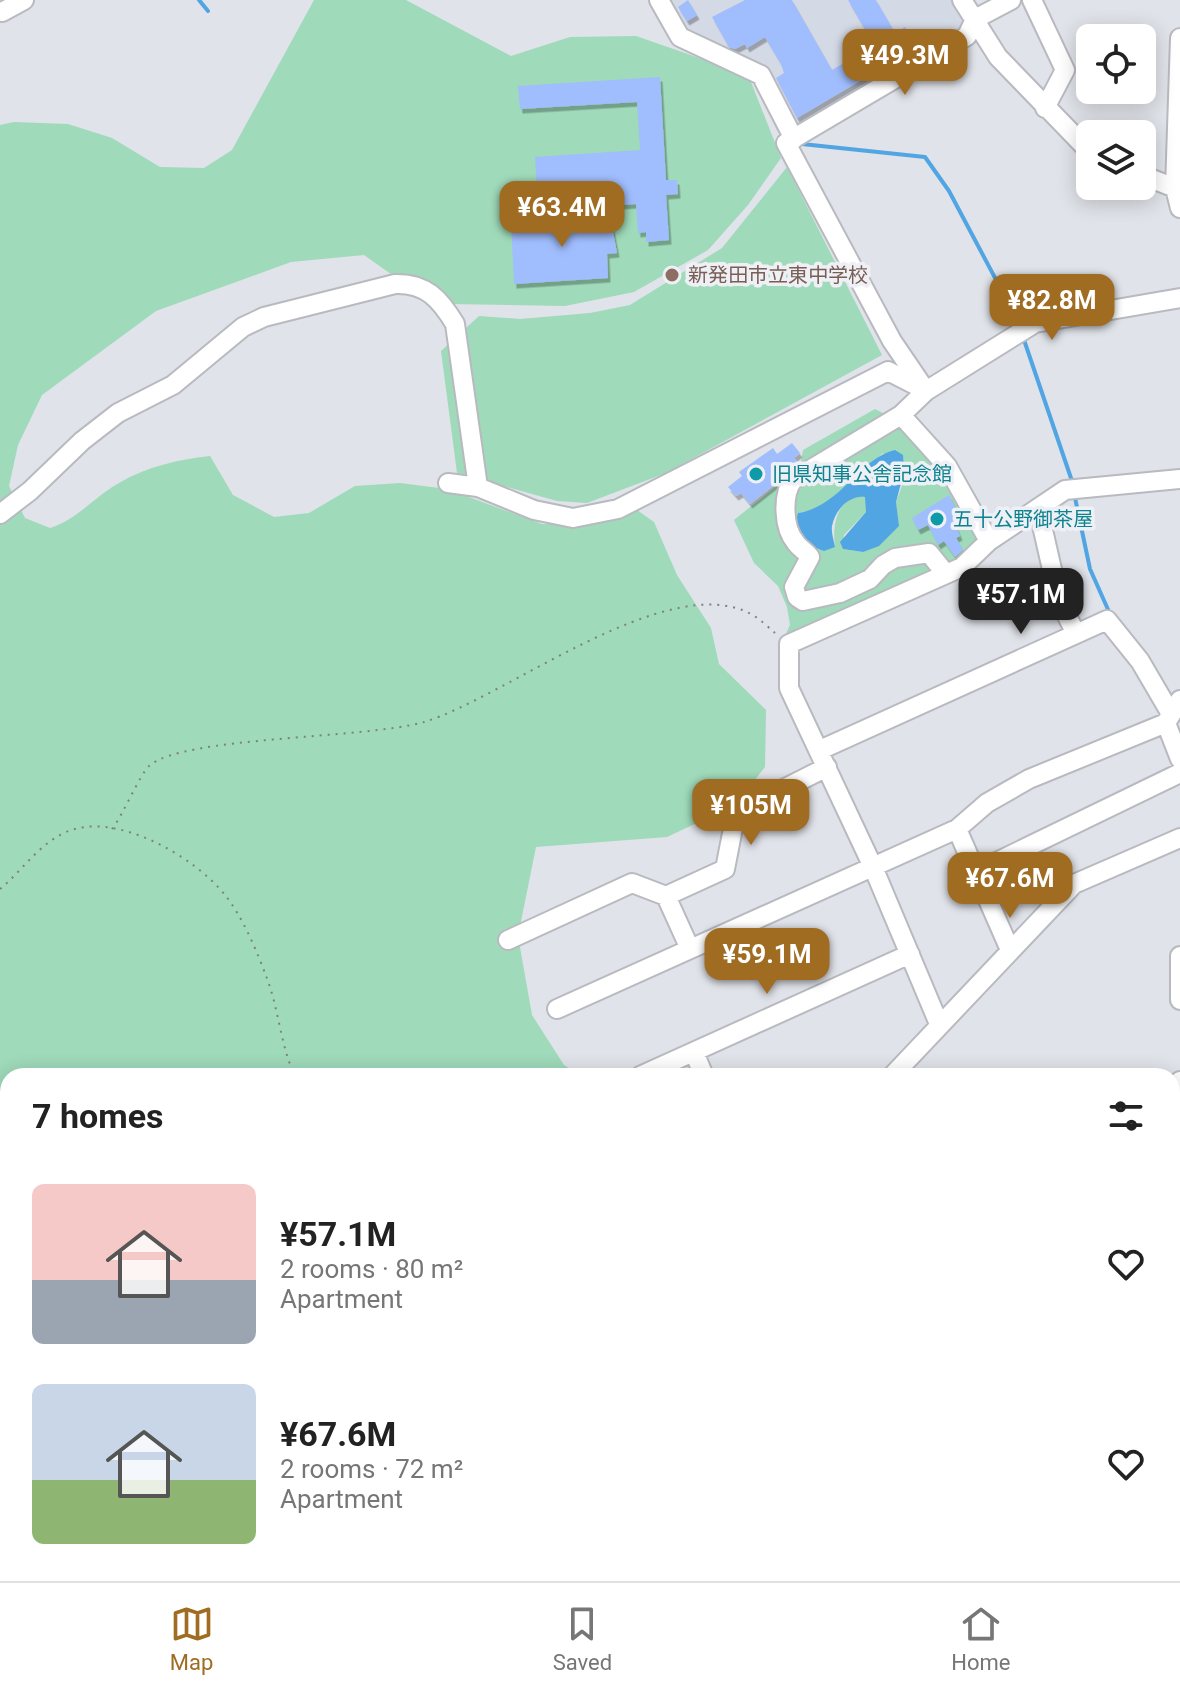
<!DOCTYPE html>
<html lang="en">
<head>
<meta charset="utf-8">
<style>
	body { margin:0; font-family:Roboto,"Noto Sans JP",sans-serif; background:#f6f6f6; color:#222; height:100vh; display:flex; flex-direction:column; font-size:30px; white-space:nowrap }
	* { box-sizing:border-box; margin:0 }
	p { font-size:26px; color:#767676 }
	.icon { flex:none; width:44px; height:44px; fill:none; stroke:currentColor; stroke-width:2; stroke-linecap:round; stroke-linejoin:round }
	.map { position:relative; flex:1; overflow:hidden }
	.sheet { position:absolute; left:0px; top:1068px; width:1180px; height:514px; display:flex; flex-direction:column; background:#fff; border-radius:24px 24px 0 0; box-shadow:0 4px 20px #0003 }
	.sheet>* { flex:none }
	.fabs { position:absolute; left:1076px; top:24px; display:grid; gap:16px }
	.fabs a { display:grid; place-items:center; width:80px; height:80px; border-radius:12px; background:#fff; box-shadow:0 4px 20px #0003; font-size:40px }
	.price { position:absolute; translate:-50% -68px; padding:0 18px; border-radius:16px; background:#9f6c22; color:#fff; font-size:26px; line-height:52px; filter:drop-shadow(0 2px 4px #0008) }
	.price::after { content:''; position:absolute; left:50%; top:48px; width:24px; height:18px; margin-left:-12px; background:inherit; clip-path:polygon(0 0,100% 0,50% 100%) }
	.price.active { background:#222; color:#fff }
	ul { padding:0; list-style:none }
	li { display:flex; align-items:center; gap:24px; height:200px; padding:0 32px }
	li span { display:grid; place-items:center; flex:none; width:224px; height:160px; border-radius:12px; color:#555 }
	li>.icon { margin-inline-start:auto }
	span .icon { width:96px; height:96px; fill:#fffc; stroke-width:1 }
	li b { font-size:34px }
	h2 { display:flex; justify-content:space-between; align-items:center; height:96px; padding:0 32px; font-size:34px }
	.tab-bar { display:flex; justify-content:space-around; align-items:center; height:112px; border-top:2px solid #e0e0e0; background:#fff; font-size:22px; color:#767676 }
	.tab-bar a { display:grid; justify-items:center; gap:4px }
	.tab-bar .active { color:#9f6c22 }
	.map>svg:first-child { display:block }
</style>
</head>
<body>
<div class="map">
<svg width="1180" height="1581" viewBox="0 0 1180 1581">
	<defs>
		<filter id="shadow"><feDropShadow dx="2.5" dy="4.5" stdDeviation="0" flood-color="#0004"/></filter>
	</defs>
	<rect width="100%" height="100%" fill="#e0e3e9"/>
	<path fill="#d4d9e6" d="M668,0H951L968,24L965,33L798,130L760,67L689,33Z
		M338,1574H535L542,1581H338Z"/>
	<path fill="#9fdaba" fill-rule="evenodd" d="M314,0H406L511,56L570,37L636,36L731,69L751,82L781,158L748,205L708,250L634,292L565,306L449,304L405,284L364,255L291,262L156,311L42,395L18,445L9,486L25,518L50,528C78,519 94,497 119,483C148,466 177,460 210,456L233,495L274,517L309,513L355,486L400,483L447,489L542,524L592,523L637,510L654,522L677,575L711,628L719,664L766,710L765,767L735,805L667,837L536,847L518,936L532,1015L564,1065L582,1076H8V1574H175L176,1581H0V125L14,122L68,124L112,138L160,167L204,168L232,150Z
		M787,167L882,355L666,473L587,503L557,501L457,473L441,351L479,316L520,319L590,313L630,305L722,248Z
		M875,409C928,434 954,490 981,540L956,563L785,636L790,625L787,607L778,586L754,563L734,520L800,467L803,450ZM883,453L903,483L896,502L898,526L863,552L843,549L844,535L866,512V497C837,493 832,526 835,547L798,513C833,507 858,476 883,453Z
		M708,1574H804L807,1581H697Z"/>
	<path fill="#50a5e2" d="M895,450L903,455L904,472L896,502L899,526L879,546L863,552L843,549L840,542L866,512L865,497C849,495 835,510 832,526C831,532 834,541 835,547L824,551L808,545L796,522L798,513C842,506 859,458 895,450Z"/>
	<g fill="none" stroke-linecap="round" stroke-linejoin="round">
		<path stroke="#50a5e2" stroke-width="4" d="M199,0L208,11
			M802,144L925,157L949,191L1020,325
			M1023,337L1073,484
			M1074,493L1090,569L1110,614"/>
	</g>
	<path fill="#a0bdfd" filter="url(#shadow)" d="M688,0L697,15L687,21L678,7Z
		M745,0H792L832,70L874,45L848,0H876L895,33L905,27L917,47L797,118L776,78L784,73L781,64L765,37L747,48L745,44L735,49L729,47L712,17Z
		M660,77L666,180H677L678,194L666,195L669,240L646,242V232L638,233L636,204L603,206L602,181L574,182V189L537,191L535,157L640,150L637,102L520,109L518,86Z
		M610,216L617,253L607,254L608,278L514,284L511,221Z
		M792,443L800,453L794,458L798,463L786,470L778,482L750,504L741,493L736,496L728,487L742,476L739,472L773,448L777,454Z
		M949,495L962,520L955,524L960,536L956,538L963,550L955,557L944,541L938,545L928,525L918,530L912,518Z"/>
	<g fill="none" stroke-linecap="round" stroke-linejoin="round">
		<defs>
			<path id="minor" d="M659,0L680,37L761,75L794,139
				M962,0L998,57L1090,152
				M1032,0L1065,70L1045,108
				M2,12L24,0
				M1180,38L1175,188L1180,208
				M1142,175L1175,188
				M926,391L892,341L786,143L967,36L975,19L1011,0
				M901,415L793,480C782,495 783,528 796,543C800,549 806,551 810,557L794,587L797,597L803,601L840,593L870,579L883,565L895,558L929,553L946,574
				M448,483L478,487L534,510L573,518L618,509L888,371L923,389
				M1038,508L1059,600L1076,634
				M0,514L30,491L82,441L118,413L173,385L243,327L264,317L395,284C426,283 440,299 455,324L478,487
				M989,541L947,466L901,415L926,391L1035,323L1180,298
				M1166,723L1180,759
				M820,750L1107,620L1140,661L1171,714
				M957,829L1010,950
				M976,872L1180,773
				M666,896L690,949
				M508,940L632,883L666,896L725,869L736,813L827,767
				M1180,956V1000
				M557,1009L957,829L987,803L1029,779L1166,723L1180,700
				M939,1024L873,867L789,688V644L962,567L989,541L1065,490L1180,479
				M694,1052L704,1076
				M640,1076L910,954
				M892,1076L1074,884L1180,838
				M1172,1142L1180,1081
				M0,1232L8,1228
				M1172,1256H1180
				M1172,1406L1180,1416
				M1172,1444L1180,1442
				M1172,1524L1180,1523
				M966,1574L968,1581
				M176,1581L178,1574
				M1179,1581L1180,1559"/>
		</defs>
		<use href="#minor" stroke="#b8bac0" stroke-width="22"/>
		<path stroke="#7e8084" stroke-width="2" stroke-dasharray="2 6" stroke-linecap="butt" d="M112,829C123,815 139,776 149,766C182,736 366,739 424,722C505,698 667,569 751,614C760,619 768,627 775,633
			M0,889C22,871 37,846 64,833C113,809 194,856 225,895C242,916 257,951 266,976C279,1008 280,1045 295,1076
			M0,1420L8,1400
			M0,1508L8,1491"/>
		<use href="#minor" stroke="#fff" stroke-width="18"/>
	</g>
	<circle fill="#8d6e63" stroke="#eef0f6" stroke-width="3" cx="672" cy="275" r="8"/>
	<g fill="#0f9aa8" stroke="#eef0f6" stroke-width="3">
		<circle cx="756" cy="474" r="8"/>
		<circle cx="937" cy="519" r="8"/>
	</g>
	<g text-anchor="middle" dominant-baseline="central" stroke-width="7" stroke-linejoin="round" paint-order="stroke">
		<g font-size="20" fill="#785e54" stroke="#eef0f6" text-anchor="start">
			<text x="688" y="275">新発田市立東中学校</text>
		</g>
		<g font-size="20" fill="#0d838f" stroke="#eef0f6" text-anchor="start">
			<text x="772" y="474">旧県知事公舎記念館</text>
			<text x="953" y="519">五十公野御茶屋</text>
		</g>
	</g>
</svg>
<div class="fabs">
<a><svg class="icon" aria-label="locate" viewBox="0 0 24 24"><circle cx="12" cy="12" r="6"/><path d="M12 2v4M12 18v4M2 12h4M18 12h4"/></svg></a>
<a><svg class="icon" aria-label="layers" viewBox="0 0 24 24"><path d="M12 4l9 5-9 5-9-5zM3 14l9 5 9-5"/></svg></a>
</div>
<b class="price" style="left:905px;top:97px">¥49.3M</b>
<b class="price" style="left:562px;top:249px">¥63.4M</b>
<b class="price" style="left:1052px;top:342px">¥82.8M</b>
<b class="price active" style="left:1021px;top:636px">¥57.1M</b>
<b class="price" style="left:751px;top:847px">¥105M</b>
<b class="price" style="left:1010px;top:920px">¥67.6M</b>
<b class="price" style="left:767px;top:996px">¥59.1M</b>
<section class="sheet">
<h2>7 homes<svg class="icon" aria-label="filters" viewBox="0 0 24 24"><path d="M4 7h16M4 17h16"/><circle cx="9" cy="7" r="2"/><circle cx="15" cy="17" r="2"/></svg></h2>
<ul>
<li><span style="background:linear-gradient(#f6c9c9 60%,#9aa5b1 0)"><svg class="icon" aria-label="home" viewBox="0 0 24 24"><path d="M3 11l9-7 9 7M6 9v11h12V9"/></svg></span><div><b>¥57.1M</b><p>2 rooms · 80 m²</p><p>Apartment</p></div><svg class="icon" aria-label="heart" viewBox="0 0 24 24"><path d="M12 20l-8-8c-3-5 5-10 8-4 3-6 11-1 8 4z"/></svg></li>
<li><span style="background:linear-gradient(#c9d6e8 60%,#8fb573 0)"><svg class="icon" aria-label="home" viewBox="0 0 24 24"><path d="M3 11l9-7 9 7M6 9v11h12V9"/></svg></span><div><b>¥67.6M</b><p>2 rooms · 72 m²</p><p>Apartment</p></div><svg class="icon" aria-label="heart" viewBox="0 0 24 24"><path d="M12 20l-8-8c-3-5 5-10 8-4 3-6 11-1 8 4z"/></svg></li>
</ul>
</section>
</div>
<nav class="tab-bar">
<a class="active"><svg class="icon" aria-label="map" viewBox="0 0 24 24"><path d="M3 6l6-2 6 2 6-2v14l-6 2-6-2-6 2zM9 4v14M15 6v14"/></svg>Map</a>
<a><svg class="icon" aria-label="saved" viewBox="0 0 24 24"><path d="M7 4h10v16l-5-4-5 4z"/></svg>Saved</a>
<a><svg class="icon" aria-label="home" viewBox="0 0 24 24"><path d="M3 11l9-7 9 7M6 9v11h12V9"/></svg>Home</a>
</nav>
</body>
</html>
